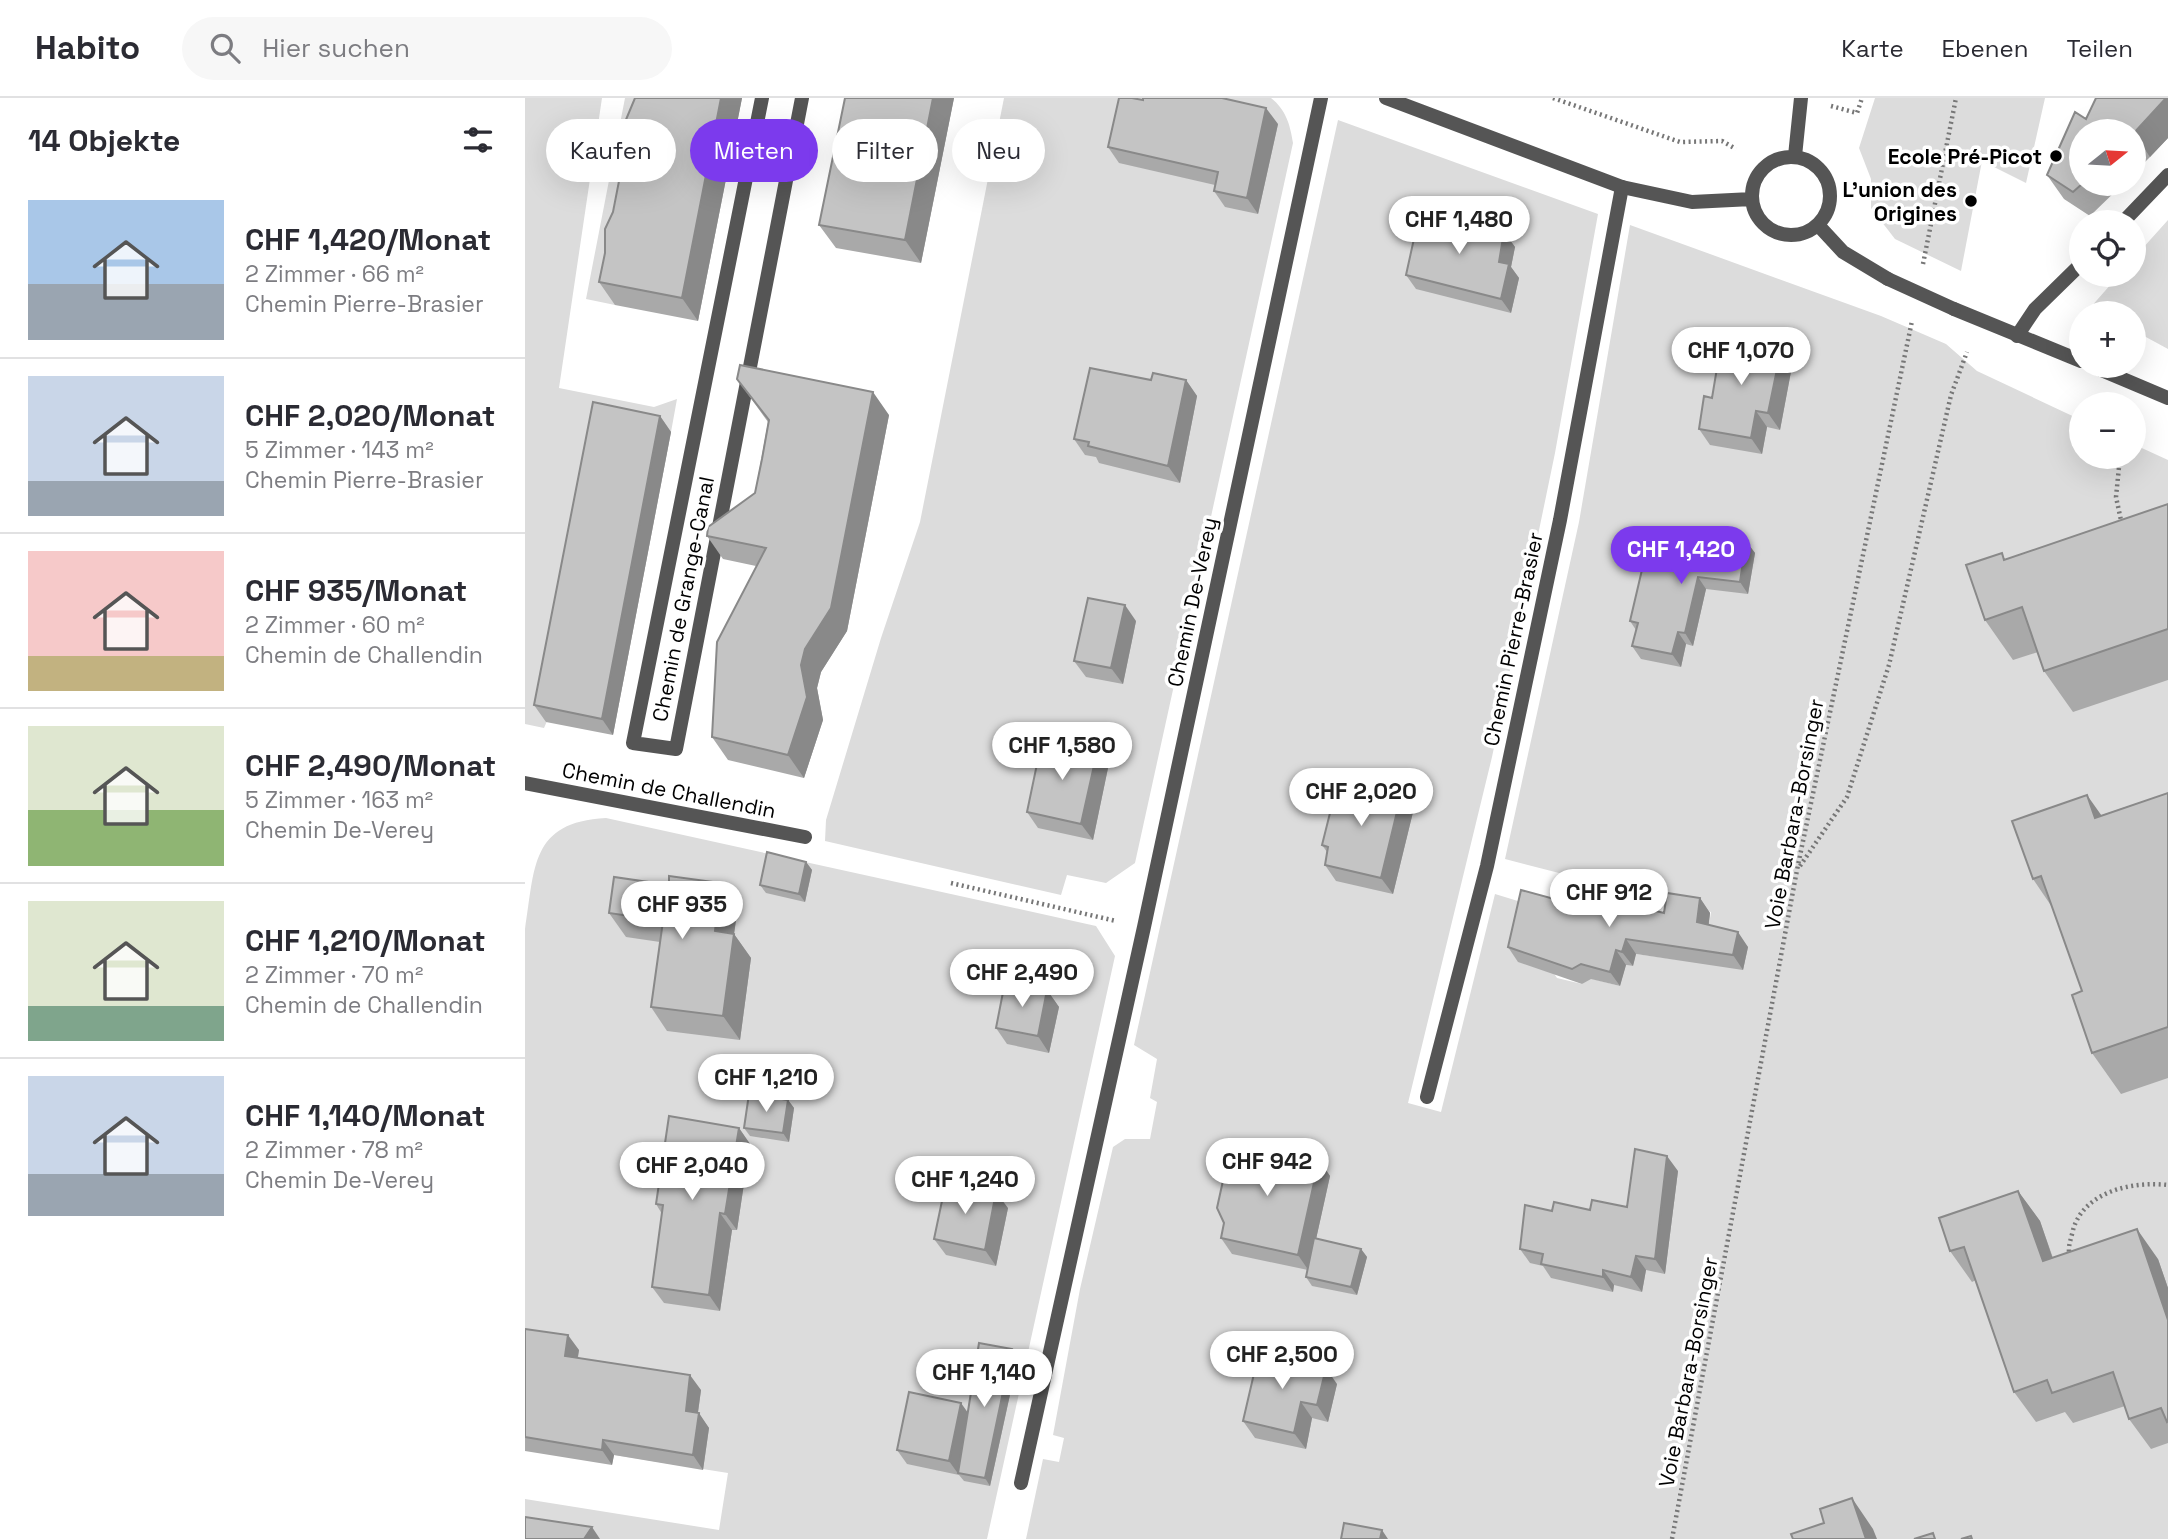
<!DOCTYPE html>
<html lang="de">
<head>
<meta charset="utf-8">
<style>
	body { margin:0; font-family:"Space Grotesk",sans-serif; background:#f7f7f7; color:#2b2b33; height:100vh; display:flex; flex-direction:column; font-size:26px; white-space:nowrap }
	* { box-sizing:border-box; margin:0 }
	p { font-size:23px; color:#7c7c81 }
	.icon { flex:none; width:38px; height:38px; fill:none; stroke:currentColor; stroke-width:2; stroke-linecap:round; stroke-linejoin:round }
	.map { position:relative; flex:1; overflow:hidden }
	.details { display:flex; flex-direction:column; background:#fff; width:525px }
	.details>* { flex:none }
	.banner { position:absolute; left:21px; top:21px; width:665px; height:63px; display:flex; gap:14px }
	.needle { width:46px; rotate:72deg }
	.fabs { position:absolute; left:1544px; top:21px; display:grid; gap:14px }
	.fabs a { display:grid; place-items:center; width:77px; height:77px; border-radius:50%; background:#fff; box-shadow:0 7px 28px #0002; font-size:35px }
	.price { position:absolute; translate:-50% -60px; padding:0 16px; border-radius:24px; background:#fff; color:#222; font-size:23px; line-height:46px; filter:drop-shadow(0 2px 4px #0008) }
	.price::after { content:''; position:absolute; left:50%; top:42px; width:21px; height:16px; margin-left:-10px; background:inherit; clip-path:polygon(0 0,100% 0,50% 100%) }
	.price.current { background:#7c3aed; color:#fff }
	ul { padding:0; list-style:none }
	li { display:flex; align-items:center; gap:21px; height:175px; padding:0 28px }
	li+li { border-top:2px solid #e1e1e2 }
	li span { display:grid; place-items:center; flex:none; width:196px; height:140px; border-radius:0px; color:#555 }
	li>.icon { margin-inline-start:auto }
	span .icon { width:84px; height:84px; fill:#fffc; stroke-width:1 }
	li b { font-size:30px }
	h2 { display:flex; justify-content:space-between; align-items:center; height:84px; padding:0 28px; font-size:30px }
	.pill { padding:0 24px; border-radius:32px; background:#fff; box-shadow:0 7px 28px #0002; font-size:24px; line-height:63px }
	.pill.current { background:#7c3aed; color:#fff }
	header { display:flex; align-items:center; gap:42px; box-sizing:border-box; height:98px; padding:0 35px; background:#fff; border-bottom:2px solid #e1e1e2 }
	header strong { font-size:33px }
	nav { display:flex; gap:38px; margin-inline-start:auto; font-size:24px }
	.search { width:490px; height:63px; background:#f7f7f7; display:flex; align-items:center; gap:18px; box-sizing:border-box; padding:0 24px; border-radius:38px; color:#7c7c81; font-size:26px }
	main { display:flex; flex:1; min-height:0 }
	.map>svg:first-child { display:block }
</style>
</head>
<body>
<header>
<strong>Habito</strong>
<div class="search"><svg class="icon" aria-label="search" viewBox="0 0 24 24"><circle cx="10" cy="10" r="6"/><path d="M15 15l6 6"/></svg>Hier suchen</div>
<nav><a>Karte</a><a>Ebenen</a><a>Teilen</a></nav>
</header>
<main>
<section class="details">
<h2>14 Objekte<svg class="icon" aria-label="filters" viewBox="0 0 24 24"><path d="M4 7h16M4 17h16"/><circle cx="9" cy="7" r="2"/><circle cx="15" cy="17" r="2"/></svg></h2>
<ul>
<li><span style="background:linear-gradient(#a9c7e8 60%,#9aa5b1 0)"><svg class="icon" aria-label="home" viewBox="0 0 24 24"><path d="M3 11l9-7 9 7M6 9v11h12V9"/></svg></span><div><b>CHF 1,420/Monat</b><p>2 Zimmer · 66 m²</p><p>Chemin Pierre-Brasier</p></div></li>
<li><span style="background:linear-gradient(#c9d6e8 75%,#9aa5b1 0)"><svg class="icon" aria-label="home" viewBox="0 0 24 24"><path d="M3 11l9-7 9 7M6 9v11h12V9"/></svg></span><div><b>CHF 2,020/Monat</b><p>5 Zimmer · 143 m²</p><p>Chemin Pierre-Brasier</p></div></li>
<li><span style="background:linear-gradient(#f6c9c9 75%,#c2b280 0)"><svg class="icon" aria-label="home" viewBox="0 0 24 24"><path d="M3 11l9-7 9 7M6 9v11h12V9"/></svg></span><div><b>CHF 935/Monat</b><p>2 Zimmer · 60 m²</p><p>Chemin de Challendin</p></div></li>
<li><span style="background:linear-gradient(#dfe7d0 60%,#8fb573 0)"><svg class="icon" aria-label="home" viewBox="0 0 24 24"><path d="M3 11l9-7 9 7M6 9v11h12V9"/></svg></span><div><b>CHF 2,490/Monat</b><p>5 Zimmer · 163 m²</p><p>Chemin De-Verey</p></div></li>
<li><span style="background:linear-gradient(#dfe7d0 75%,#7fa58c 0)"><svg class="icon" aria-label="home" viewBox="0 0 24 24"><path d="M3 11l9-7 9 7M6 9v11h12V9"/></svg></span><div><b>CHF 1,210/Monat</b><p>2 Zimmer · 70 m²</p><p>Chemin de Challendin</p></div></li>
<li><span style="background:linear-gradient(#c9d6e8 70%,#9aa5b1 0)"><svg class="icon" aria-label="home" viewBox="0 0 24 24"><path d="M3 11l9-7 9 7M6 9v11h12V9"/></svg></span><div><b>CHF 1,140/Monat</b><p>2 Zimmer · 78 m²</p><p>Chemin De-Verey</p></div></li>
</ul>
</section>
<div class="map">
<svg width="1643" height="1441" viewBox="0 0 1643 1441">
	<rect width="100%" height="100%" fill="#fff"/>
	<path fill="#dcdcdc" d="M0,0H77L34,290L129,309L152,301L146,334L19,630L0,626Z
		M100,0H131L90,207L61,201Z
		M479,0H746C761,12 765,26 768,45L610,765L581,785L542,777L536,797L300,743L301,722L356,540L395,424Z
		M1350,0H1520L1501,85L1457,63L1436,173L1370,141L1346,110V81L1334,50Z
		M813,22L1073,116L1030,355L967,659L883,1005L916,1014L970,796L1006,807L1028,874L1032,880L1057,886L1064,880L1095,888L1101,867L1108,868L1111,856L1178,865L1186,814L980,761L1054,424L1105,127L1356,218L1421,246L1452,273L1556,322V359H1608V346L1643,362V1441H501L518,1361L534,1364L539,1340L528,1337L555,1191L588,1049L600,1041H625L632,1004L625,1000L632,961L609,947Z
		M1643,122V251L1608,232V215H1576L1565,210L1594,177H1608V161Z
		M81,720L571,828L590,858L462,1441H0V1401L194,1432L203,1375L89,1357L92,1330L0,1353V831C10,770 5,724 81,720Z"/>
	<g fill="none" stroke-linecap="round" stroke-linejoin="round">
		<path stroke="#777" stroke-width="4.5" stroke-dasharray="2 3.5" stroke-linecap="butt" d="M1028,0L1155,44L1197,43L1211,51
			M1306,8L1332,15L1337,0
			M1398,166L1431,0
			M1595,359L1591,399L1597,427
			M1275,768L1322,699L1364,567L1426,297L1442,254
			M426,785L591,823
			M1545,1159C1542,1149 1546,1142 1548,1132C1559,1093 1608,1083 1643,1087
			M1147,1441L1272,772L1387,223"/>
		<path stroke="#555" stroke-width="14" d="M1598,124L1643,77
			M1492,238L1510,211L1556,166"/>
		<path stroke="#555" stroke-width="14" d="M237,0L108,645L151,651L277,0
			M0,685L280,739
			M902,999L962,768L1035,422L1097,89
			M496,1385L619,829L796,0"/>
		<path stroke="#555" stroke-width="14" d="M861,0L1097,89L1167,104L1227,101
			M1270,58L1276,0
			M1227 98a39 39 0 1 1 78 0a39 39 0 1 1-78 0Z
			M1293,127L1318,154L1363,181
			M1429,211L1556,263
			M1567,268L1643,300"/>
		<path stroke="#555" stroke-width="14" d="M1363,181L1429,211"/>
	</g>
	<path fill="#a9a9a9" d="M110,0H217L173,223L90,207L74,184Z
		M320,0H429L396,165L311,150L294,127Z
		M1643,0V40L1625,59L1608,76V33L1556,86H1598L1565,118L1539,101L1522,77L1561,21Z
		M618,2L753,26L733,116L700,109L689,93L690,87L594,65L583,49Z
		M979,134L990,149L986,169L994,180L986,215L891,191L881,177Z
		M1268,263L1255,332L1242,329L1237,356L1185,347L1174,331L1187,300Z
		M212,281L364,317L322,533L296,574L292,590L298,622L279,680L203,662L187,639L231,468L198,461L182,438L230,395L243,324Z
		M626,282H661L672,298L655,385L574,365L571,359L560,357L549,341Z
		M135,318L146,334L88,637L21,624L9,607Z
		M1643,406V582L1548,614L1519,573L1513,554L1488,562L1460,522L1481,461Z
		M1221,443L1230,455L1223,496L1181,491L1168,548L1161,546L1156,569L1116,561L1107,548L1111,532L1105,523L1149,465Z
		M611,523L598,586L561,579L549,563Z
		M572,654L583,670L568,742L513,730L502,714Z
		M832,692L877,693L889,710L868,796L811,783L800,767L802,754L797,747Z
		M1643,695V980L1596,996L1567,955L1557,893L1527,809L1508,781L1577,717Z
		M281,764L287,772L280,804L241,795L235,787Z
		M1175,800L1185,815L1184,827L1223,849L1218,872L1111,856L1108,868L1101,867L1095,888L1066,881L1057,886L993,864L983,849L1066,811L1139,815Z
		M213,808L209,836L226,860L215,942L142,933L126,909L135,844L101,839L84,815Z
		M522,892L534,909L524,955L482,946L471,930Z
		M263,1002L269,1010L264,1044L225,1038L219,1030Z
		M214,1030L225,1046L212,1132H207L195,1213L139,1205L127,1189L137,1116L131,1106Z
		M794,1062L805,1078L791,1141L836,1151L842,1159L832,1197L787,1188L781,1179L783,1172L707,1156L696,1140Z
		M1153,1073L1140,1176L1121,1172L1117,1194L1089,1187L1088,1194L1026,1180L1018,1168L1005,1165L995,1151L1027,1113L1065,1112L1102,1109Z
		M1493,1093L1515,1123L1528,1160L1633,1161L1643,1190V1345L1626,1351L1604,1321L1600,1308L1548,1325L1540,1314L1511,1324L1489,1294L1451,1182L1447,1184L1425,1153Z
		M483,1110L471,1168L421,1157L409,1141Z
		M0,1231L54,1252L53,1260L176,1292L173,1315L184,1330L178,1372L89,1357L87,1367L0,1353Z
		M487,1251L493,1260L465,1388L439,1383L434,1377L382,1366L372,1352L443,1314Z
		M812,1286L803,1324L787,1320L781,1351L730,1340L718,1323Z"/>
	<path fill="#898989" d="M196,0H217L173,223L157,200Z
		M408,0H429L396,165L380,142Z
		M1641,0H1643V40L1625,59L1609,35Z
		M741,10L753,26L733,116L722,100Z
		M979,134L990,149L986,169L994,180L986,215L976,201L974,164Z
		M1257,247L1268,263L1255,332L1243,315Z
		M661,282L672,298L655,385L643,368Z
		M348,294L364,317L322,533L296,574L292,590L298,622L279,680L263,657L276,567Z
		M1231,313L1242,329L1237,356L1226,340Z
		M135,318L146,334L88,637L77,621Z
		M1221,443L1230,455L1223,496L1215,484Z
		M1173,479L1181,491L1168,548L1160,535Z
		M600,507L611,523L598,586L586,570Z
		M1153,534L1161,546L1156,569L1147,556Z
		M572,654L583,670L568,742L556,726Z
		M877,693L889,710L868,796L856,780Z
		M1562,697L1591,738L1570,720Z
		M281,764L287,772L280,804L274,796Z
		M196,785L213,808L209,836L226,860L215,942L198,918L190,833Z
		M1175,800L1185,815L1182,838L1172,824Z
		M1213,834L1223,849L1218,872L1208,857Z
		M1101,841L1111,856L1108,868L1097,854Z
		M1091,852L1101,867L1095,888L1085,874Z
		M522,892L534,909L524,955L513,938Z
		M263,1002L269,1010L264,1044L258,1035Z
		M214,1030L225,1046L212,1132L200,1116Z
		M1142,1058L1153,1073L1140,1176L1130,1161Z
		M794,1062L805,1078L784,1173L773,1157Z
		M1493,1093L1515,1123L1539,1194L1518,1163Z
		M471,1094L483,1110L471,1168L460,1152Z
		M195,1115L207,1132L195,1213L184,1197Z
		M1612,1131L1633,1161L1643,1190V1222Z
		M836,1151L842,1159L832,1197L826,1189Z
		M1111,1158L1121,1172L1117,1194L1106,1179Z
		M1078,1172L1089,1187L1088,1194L1078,1179Z
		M43,1237L54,1252L50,1273L40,1258Z
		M487,1251L493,1260L465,1388L460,1380Z
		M801,1270L812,1286L803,1324L792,1307Z
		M165,1277L176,1292L171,1328L161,1313Z
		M776,1304L787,1320L781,1351L769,1335Z
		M436,1305L446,1319L433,1375L434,1377L424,1363Z
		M174,1315L184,1330L178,1372L168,1357Z
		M78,1342L89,1357L87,1367L77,1352Z
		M1327,1400L1348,1431L1352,1441H1341Z
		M67,1429L75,1441H59Z
		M857,1432L863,1441H855Z"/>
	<path fill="#c4c4c4" stroke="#898989" stroke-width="2" d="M110,0H196L157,200L74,184L80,155V131L88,114L102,42L100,24Z
		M320,0H408L380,142L294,127Z
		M594,0H607L618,2V0H697L741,10L722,100L689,93L693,74L583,49Z
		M1571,0H1641L1608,36V33H1556V86H1557L1548,94L1522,77L1550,14L1561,21Z
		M894,118L915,123L916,120L979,134L974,164L984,166L976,201L881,177Z
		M1197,240L1257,247L1243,315L1231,313L1226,340L1174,331L1179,298L1187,300Z
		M215,267L348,294L306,510L280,551L276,567L282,599L263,657L187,639L192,544L241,450L182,438L183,429L230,395L237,361L244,322L212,281Z
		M565,270L626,282L628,275L661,282L643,368L563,348L564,344L549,341Z
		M68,304L135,318L77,621L9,607Z
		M1643,406V531L1519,573L1497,509L1460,522L1441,467L1477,455L1479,462Z
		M1155,431L1221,443L1215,484L1173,479L1160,535L1153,534L1147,556L1107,548L1113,525L1105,523L1120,459L1149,465Z
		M563,500L600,507L586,570L549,563Z
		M517,642L572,654L556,726L502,714Z
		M834,682L877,693L856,780L800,767L803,749L797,747L812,687L832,692Z
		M1643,695V929L1567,955L1547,897L1557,893L1516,778L1508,781L1487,723L1562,697L1570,720Z
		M242,754L281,764L274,796L235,787Z
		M144,778L196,785L190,833L209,836L198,918L126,909L138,823L84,815L89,779L144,787Z
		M996,792L1066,811L1069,798L1139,815L1142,795L1175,800L1172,824L1213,834L1208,857L1101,841L1097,854L1091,852L1085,874L1056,866L1047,871L983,849Z
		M480,884L522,892L513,938L471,930Z
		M224,996L263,1002L258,1035L219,1030Z
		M144,1018L214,1030L200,1116L195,1115L184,1197L127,1189L138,1107L131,1106Z
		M716,1045L794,1062L773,1157L696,1140L699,1125L692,1110L701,1069L713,1063Z
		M1110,1051L1142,1058L1130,1161L1111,1158L1106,1179L1078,1172V1179L1016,1166L1018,1156L995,1151L1000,1107L1027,1113L1029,1104L1065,1112L1067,1102L1102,1109Z
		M421,1084L471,1094L460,1152L409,1141Z
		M1493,1093L1518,1163L1612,1131L1643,1222V1323L1642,1324L1636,1310L1604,1321L1588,1274L1527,1295L1522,1282L1489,1294L1439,1149L1425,1153L1414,1120Z
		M789,1140L836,1151L826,1189L781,1179Z
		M0,1231L43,1237L40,1258L165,1277L161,1313L174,1315L168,1357L78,1342L77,1352L0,1339Z
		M454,1245L487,1251L460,1380L433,1375Z
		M734,1254L801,1270L792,1307L776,1304L769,1335L718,1323Z
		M384,1294L436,1305L424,1363L372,1352Z
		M1327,1400L1341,1441H1268L1266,1436L1299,1425L1295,1411Z
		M0,1419L67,1429L59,1441H0Z
		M819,1425L857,1432L855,1441H816Z
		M1408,1435L1410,1441H1389Z
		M1446,1438L1447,1441H1436Z"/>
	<g fill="#000" stroke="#fff" stroke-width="2.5">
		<circle cx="1531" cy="58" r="7"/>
		<circle cx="1446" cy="103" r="7"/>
	</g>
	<g text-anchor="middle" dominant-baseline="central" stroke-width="7" stroke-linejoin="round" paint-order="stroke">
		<g font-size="21" font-weight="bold" fill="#000" stroke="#fff" text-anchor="end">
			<text x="1517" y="58">Ecole Pré-Picot</text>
			<text x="1432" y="91">L'union des<tspan x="1432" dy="24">Origines</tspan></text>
		</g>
		<g font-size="21" fill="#000" stroke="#fff">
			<text transform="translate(158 501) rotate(-79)">Chemin de Grange-Canal</text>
			<text transform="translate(667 504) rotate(-78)">Chemin De-Verey</text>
			<text transform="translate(988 541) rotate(-78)">Chemin Pierre-Brasier</text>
			<text transform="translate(144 692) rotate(11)">Chemin de Challendin</text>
			<text transform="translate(1269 716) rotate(-79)">Voie Barbara-Borsinger</text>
			<text transform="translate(1163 1274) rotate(-79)">Voie Barbara-Borsinger</text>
		</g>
	</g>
</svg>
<div class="fabs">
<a><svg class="needle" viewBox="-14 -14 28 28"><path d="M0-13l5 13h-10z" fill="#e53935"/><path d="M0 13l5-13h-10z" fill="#7c7c81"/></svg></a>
<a><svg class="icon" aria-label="locate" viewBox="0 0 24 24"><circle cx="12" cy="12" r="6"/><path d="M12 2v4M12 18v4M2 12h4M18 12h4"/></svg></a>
<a>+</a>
<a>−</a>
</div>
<b class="price" style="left:934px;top:158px">CHF 1,480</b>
<b class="price" style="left:1216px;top:289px">CHF 1,070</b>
<b class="price current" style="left:1156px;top:488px">CHF 1,420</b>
<b class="price" style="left:537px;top:684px">CHF 1,580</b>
<b class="price" style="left:836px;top:730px">CHF 2,020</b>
<b class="price" style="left:1084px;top:831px">CHF 912</b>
<b class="price" style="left:157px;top:843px">CHF 935</b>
<b class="price" style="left:497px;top:911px">CHF 2,490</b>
<b class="price" style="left:241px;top:1016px">CHF 1,210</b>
<b class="price" style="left:742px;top:1100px">CHF 942</b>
<b class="price" style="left:167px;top:1104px">CHF 2,040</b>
<b class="price" style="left:440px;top:1118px">CHF 1,240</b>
<b class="price" style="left:757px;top:1293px">CHF 2,500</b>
<b class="price" style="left:459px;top:1311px">CHF 1,140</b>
<div class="banner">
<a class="pill">Kaufen</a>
<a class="pill current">Mieten</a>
<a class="pill">Filter</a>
<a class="pill">Neu</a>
</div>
</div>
</main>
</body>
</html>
